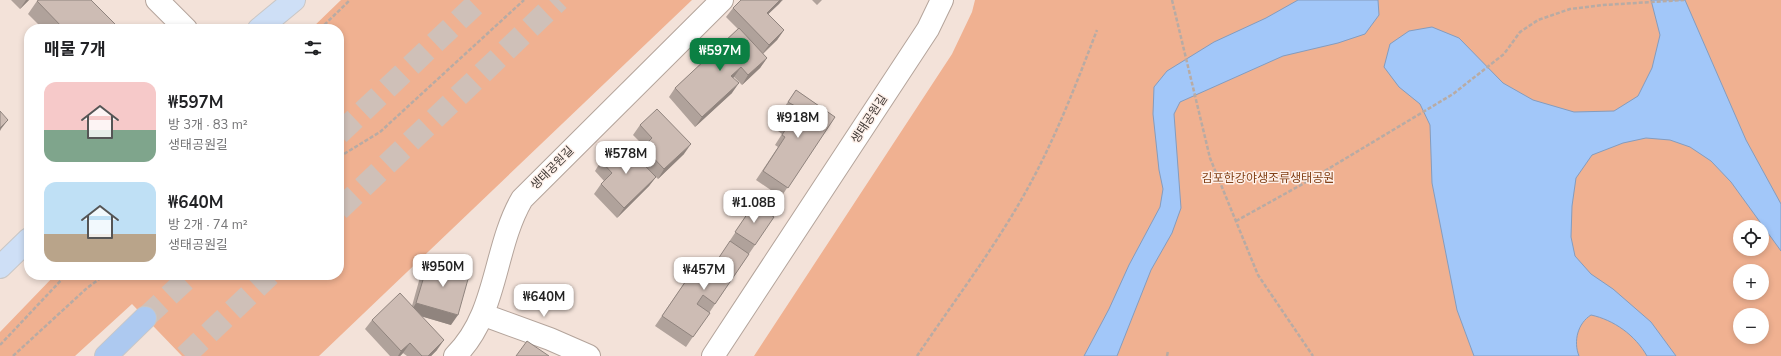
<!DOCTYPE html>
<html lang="ko">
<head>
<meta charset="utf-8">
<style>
	body { margin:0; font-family:"Nunito Sans","Noto Sans KR",sans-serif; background:#f6f6f6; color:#202124; height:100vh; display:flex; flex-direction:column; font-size:15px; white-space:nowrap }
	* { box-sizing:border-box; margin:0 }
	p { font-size:13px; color:#757577 }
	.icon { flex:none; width:22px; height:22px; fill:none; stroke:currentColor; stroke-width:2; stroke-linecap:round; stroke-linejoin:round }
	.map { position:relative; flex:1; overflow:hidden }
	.details { position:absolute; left:24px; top:24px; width:320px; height:256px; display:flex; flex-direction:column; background:#fff; border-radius:16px; box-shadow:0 2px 6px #0003 }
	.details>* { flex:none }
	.buttons { position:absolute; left:1733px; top:220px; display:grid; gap:8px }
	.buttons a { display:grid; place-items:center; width:36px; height:36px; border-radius:50%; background:#fff; box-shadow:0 2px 6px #0003; font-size:20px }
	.price { position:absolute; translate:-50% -34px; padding:0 9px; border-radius:8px; background:#fff; color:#222; font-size:13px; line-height:26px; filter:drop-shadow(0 1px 2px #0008) }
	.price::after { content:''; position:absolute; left:50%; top:24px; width:12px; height:9px; margin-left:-6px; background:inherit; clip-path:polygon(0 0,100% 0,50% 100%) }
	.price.on { background:#0b8043; color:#fff }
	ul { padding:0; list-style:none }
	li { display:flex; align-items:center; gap:12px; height:100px; padding:0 20px }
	li span { display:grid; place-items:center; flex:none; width:112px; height:80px; border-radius:12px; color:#555 }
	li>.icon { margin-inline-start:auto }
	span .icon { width:48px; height:48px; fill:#fffc; stroke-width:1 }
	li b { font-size:17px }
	h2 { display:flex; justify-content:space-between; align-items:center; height:48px; padding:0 20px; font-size:17px }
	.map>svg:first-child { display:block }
</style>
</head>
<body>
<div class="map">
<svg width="1781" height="356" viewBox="0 0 1781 356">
	<rect width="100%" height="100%" fill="#f3e2d9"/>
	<path fill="#f0b191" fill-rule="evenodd" d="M341,0H692L319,356H182L132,304L75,356H0V332L55,275H339V29H311Z
		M975,0H1781V356H754L952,54L972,12ZM1740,227H1762V249H1740ZM1740,271H1762V293H1740ZM1740,315H1762V337H1740Z"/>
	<path fill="#a2c7f9" stroke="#849cbe" d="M1298,0H1378L1379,15L1365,34L1338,43L1283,56L1180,102L1174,114L1181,208L1172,233L1151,270L1117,356H1084L1109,309L1129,265L1160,207L1163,189L1159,170L1153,114L1154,87L1167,71L1214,42L1266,18Z
		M1651,0H1685L1746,140L1781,204V251L1731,182L1711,161L1690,147L1670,140L1646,138L1623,143L1592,155L1576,178L1572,206L1571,237L1575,256L1591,274L1613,289L1651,322L1676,356H1647C1635,335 1614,320 1591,315C1578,323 1573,341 1579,356H1474L1457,310L1432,183L1430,125L1420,104L1399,87L1384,67L1390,44L1409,31L1432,27L1459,38L1503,83L1533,100L1574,112L1614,111L1638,96L1652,68L1660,35Z"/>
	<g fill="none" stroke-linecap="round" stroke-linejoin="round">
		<path stroke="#cfc0b8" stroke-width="22" stroke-dasharray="22 11" stroke-linecap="butt" d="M339,134L480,0
			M339,210L559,0
			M145,318L191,275
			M185,356L270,275"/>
		<defs>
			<path id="minor" d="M157,0L186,29
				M484,315L550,339L589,356
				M455,356C498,314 493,249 522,199L722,0
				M713,356L928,29L942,0"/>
			<path id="major" d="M259,29L294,0
				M0,267L29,239"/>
			<path id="highway" d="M106,356L145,318"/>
		</defs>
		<use href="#minor" stroke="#b4a49b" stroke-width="24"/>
		<use href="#major" stroke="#c9c7c6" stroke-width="24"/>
		<use href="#highway" stroke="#c9c7c6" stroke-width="24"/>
		<path stroke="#b8aba4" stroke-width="2.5" stroke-dasharray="4 2" stroke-linecap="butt" d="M1172,0L1210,158L1258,275L1313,356
			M320,29L350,0
			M339,157L380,132L524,0
			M1236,221L1308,181L1453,94L1504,54L1520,32L1538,20L1570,9L1603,5L1684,0
			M0,345L66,275
			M13,356L87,288L105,275
			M917,356C950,307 987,258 1017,207C1050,152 1074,90 1097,30
			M1167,356L1168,351"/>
		<use href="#minor" stroke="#fff" stroke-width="22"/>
		<use href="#major" stroke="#cedff6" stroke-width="22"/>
		<use href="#highway" stroke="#adc9f0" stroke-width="22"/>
	</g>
	<path fill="#b0a29b" d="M11,0H29L20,9Z
		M741,0H783L768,14L784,30L777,40L763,54L767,58L760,68L742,85L734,77L733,78L732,93L695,127L669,97L675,88L738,29L726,17L733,8Z
		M812,0H822L817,5Z
		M37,1L120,29H43L28,14Z
		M796,90L835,117L781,197L756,180L778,147L775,145L782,134L778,131L788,116L781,112Z
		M640,125L684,154L658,179L656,177L649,186L617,218L594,194L601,184L604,181L595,171L601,161L637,157L644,146L633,135Z
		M754,204L755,245L686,347L655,326L692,272L704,280L730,242H729Z
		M429,260L451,325L421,316L437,350L431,356H407L403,353L400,356H390L365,329L372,320L412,306L422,270Z"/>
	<path fill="#90847e" d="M26,0H29L20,9Z
		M780,0H782L779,4L760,22L767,13Z
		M784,30L777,40L762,54L769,45Z
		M767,58L760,68L742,85L748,75Z
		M741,67L734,77L725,86L731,76Z
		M739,83L732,93L695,127L702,117Z
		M8,120L1,129L0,131V128Z
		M691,144L684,154L658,179L664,169Z
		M656,177L649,186L617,218L624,208Z
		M416,303L458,315L451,325L410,313Z
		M444,340L437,350L431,356H428Z
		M410,343L403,353L400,356H398L401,351Z"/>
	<path fill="#cdbcb4" stroke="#90847e" d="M39,0H91L120,29H64L37,1Z
		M741,0H780L767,13L784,30L769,45L733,8Z
		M739,28L767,58L748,75L741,67L731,76L739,83L702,117L675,88Z
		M796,90L835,117L788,188L763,171L785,137L782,135L789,124L785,121L795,106L788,102Z
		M657,109L691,144L664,169L643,147L652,138L640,125Z
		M0,111L8,120L0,128Z
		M621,141L656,177L624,208L601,184L612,173L601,161Z
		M754,204L774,217L755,245L735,232Z
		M730,241L749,254L715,304L703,295L697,304L710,313L693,337L662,316L692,272L704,280Z
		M429,260L470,272L458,315L416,303Z
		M400,293L444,340L428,356H422L410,343L401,351L372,320Z
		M527,341L549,356H516Z"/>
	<g text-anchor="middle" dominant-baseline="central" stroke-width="3" stroke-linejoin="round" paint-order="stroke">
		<g font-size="12" fill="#3f3835" stroke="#fef0e9">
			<text transform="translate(869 119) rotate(-57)">생태공원길</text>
			<text transform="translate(552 168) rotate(-45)">생태공원길</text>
		</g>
		<g font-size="12" fill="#834117" stroke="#fef0e9">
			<text x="1268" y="178">김포한강야생조류생태공원</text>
		</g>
	</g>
</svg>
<div class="buttons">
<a><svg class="icon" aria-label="locate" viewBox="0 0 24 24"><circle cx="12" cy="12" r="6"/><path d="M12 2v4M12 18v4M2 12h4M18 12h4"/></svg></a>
<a>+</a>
<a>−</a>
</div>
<b class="price on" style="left:720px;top:72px">₩597M</b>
<b class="price" style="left:798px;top:139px">₩918M</b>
<b class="price" style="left:626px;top:175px">₩578M</b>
<b class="price" style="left:754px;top:224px">₩1.08B</b>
<b class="price" style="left:443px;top:288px">₩950M</b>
<b class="price" style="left:704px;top:291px">₩457M</b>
<b class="price" style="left:544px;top:318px">₩640M</b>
<section class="details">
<h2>매물 7개<svg class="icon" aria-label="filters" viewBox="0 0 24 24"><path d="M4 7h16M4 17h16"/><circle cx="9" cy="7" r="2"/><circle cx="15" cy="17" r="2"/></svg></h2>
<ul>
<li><span style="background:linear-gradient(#f6c9c9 60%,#7fa58c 0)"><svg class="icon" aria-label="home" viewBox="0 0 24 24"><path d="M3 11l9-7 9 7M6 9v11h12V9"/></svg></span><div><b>₩597M</b><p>방 3개 · 83 m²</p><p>생태공원길</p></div></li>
<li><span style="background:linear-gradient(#bfe0f5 65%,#b9a48a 0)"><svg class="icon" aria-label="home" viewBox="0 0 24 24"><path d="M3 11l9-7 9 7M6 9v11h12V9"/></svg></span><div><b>₩640M</b><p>방 2개 · 74 m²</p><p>생태공원길</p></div></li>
</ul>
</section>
</div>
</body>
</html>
